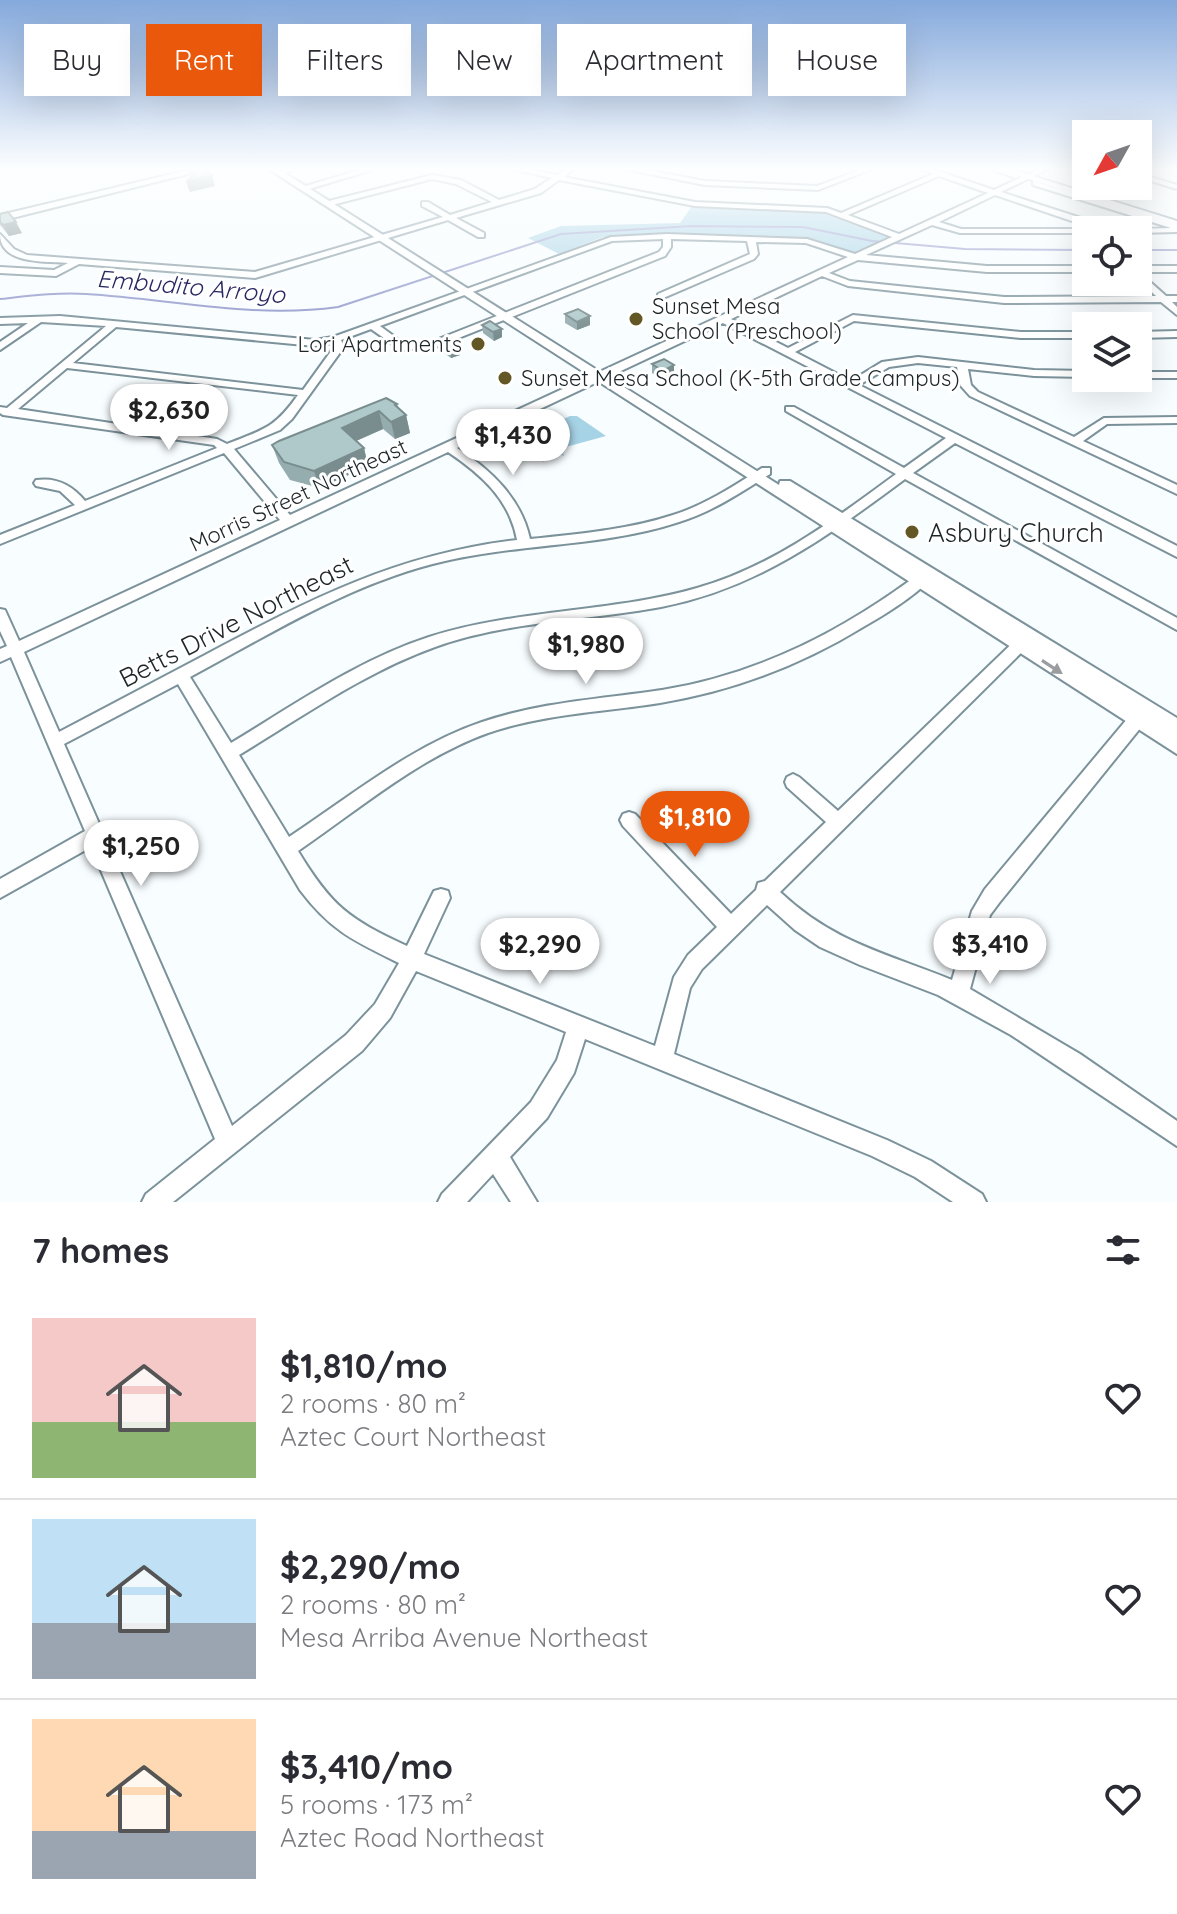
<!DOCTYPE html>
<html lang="en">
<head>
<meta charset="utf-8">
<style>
	body { margin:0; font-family:Quicksand,sans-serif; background:#f7f7f7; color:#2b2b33; height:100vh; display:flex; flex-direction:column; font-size:30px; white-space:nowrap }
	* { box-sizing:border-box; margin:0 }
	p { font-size:26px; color:#7c7c81 }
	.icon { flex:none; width:44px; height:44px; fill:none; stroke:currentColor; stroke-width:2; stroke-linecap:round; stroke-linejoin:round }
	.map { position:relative; height:1202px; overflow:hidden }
	.details { display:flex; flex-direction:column; background:#fff; flex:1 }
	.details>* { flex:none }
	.hud { position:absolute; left:24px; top:24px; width:1130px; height:72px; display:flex; gap:16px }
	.needle { width:52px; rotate:230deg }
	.controls { position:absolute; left:1072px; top:120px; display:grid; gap:16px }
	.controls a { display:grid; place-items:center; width:80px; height:80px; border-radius:0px; background:#fff; box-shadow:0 8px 32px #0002; font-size:40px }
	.price { position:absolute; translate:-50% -68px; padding:0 18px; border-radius:28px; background:#fff; color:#222; font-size:26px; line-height:52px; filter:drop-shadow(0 2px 4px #0008) }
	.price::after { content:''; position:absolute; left:50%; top:48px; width:24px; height:18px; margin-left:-12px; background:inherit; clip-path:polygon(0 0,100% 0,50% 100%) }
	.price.on { background:#ea580c; color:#fff }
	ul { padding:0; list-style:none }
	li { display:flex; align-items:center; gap:24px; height:200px; padding:0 32px }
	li+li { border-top:2px solid #e1e1e2 }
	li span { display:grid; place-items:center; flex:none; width:224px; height:160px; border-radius:0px; color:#555 }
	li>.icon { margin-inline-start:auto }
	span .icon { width:96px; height:96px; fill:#fffc; stroke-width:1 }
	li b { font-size:34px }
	h2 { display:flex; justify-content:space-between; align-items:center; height:96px; padding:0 32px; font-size:34px }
	.tag { padding:0 28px; border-radius:0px; background:#fff; box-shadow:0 8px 32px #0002; font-size:28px; line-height:72px }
	.tag.on { background:#ea580c; color:#fff }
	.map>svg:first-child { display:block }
</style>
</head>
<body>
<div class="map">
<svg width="1177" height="1202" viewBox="0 0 1177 1202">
	<rect width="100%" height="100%" fill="#f8fdff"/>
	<path fill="#a7d3e6" d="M692,206L826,211L893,237L854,254L814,239L666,234L603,237L559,254L528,238L561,226L680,223Z
		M570,416H577L606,436L562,448L564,456L555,452L544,455V462L507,433L522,426L542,429Z"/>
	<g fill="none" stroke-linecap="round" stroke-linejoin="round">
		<path stroke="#9299cb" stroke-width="2" d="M1138,250H1177
			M0,299C28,296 58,292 86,294C172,299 252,319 338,307L561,234L692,226L803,227L872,241L965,249L1086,250"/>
		<defs>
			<path id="minor" d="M288,168H299L279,175L276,173Z
				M366,168H378L306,190L299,188Z
				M506,168H521L557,175L567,168H575L564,177L695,202L827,208L841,213L933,174L918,168H929L994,190L1041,168H1050L1001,192L1081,218L1097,230H1086V233H960L932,225L866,255L987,266H1086V272H987L858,260L829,273L850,281L1004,297L1156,296L1138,279V266H1177V272H1139L1166,296H1177V302H1172L1177,307V315L1161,302L1004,303L848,286L822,276L731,319L788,348L853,315L1021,332H1086V338H1021L854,321L795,352L851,381L882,362L918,357L1034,370L1086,371V377L1034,376L968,369L971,385L978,392L1074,437L1104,418L1177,417V423L1107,424L1083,441L1177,485V494L970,396L961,386L957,367L918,363L889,367L859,385L1177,546V557L955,443L913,473L1177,618V630L905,479C828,536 758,588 661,607C586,621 507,621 435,647C365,672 302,717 239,755L289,837C351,796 411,746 482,722C540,702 601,699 662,690C760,674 845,630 924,570H934L936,573C920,593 886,614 863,627C801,665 733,691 660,703C603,712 543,714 488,733C418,758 358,810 298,851C332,907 349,919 407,946L434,891L441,889L448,891L450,898L424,954L655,1046L674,977L688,955L717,927L623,826L620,820L623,814L629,812L635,814L731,914L756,890L758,883L765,881L826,822L787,787L785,782L787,777L793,774L799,777L838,811L1022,634H1032L1034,638L1032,642L780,892C834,943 886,953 952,980L972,911L985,889L1138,706L1144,704L1150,706L1152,711L1150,716L999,903L990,915L970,989L1080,1054L1177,1121V1146L1011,1035L938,995L860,965L820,947L795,930L767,905L702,969L690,988L674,1054L887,1140L931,1161L982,1194L986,1202H953L915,1177L872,1156L585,1039L574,1073L547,1118L510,1157L537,1202H511L493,1174L467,1202H438L442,1194L531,1102L557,1060L566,1032L416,971L390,1018L362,1051L173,1202H142L146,1194L215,1139L91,847L0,898V879L85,831L11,657L0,662V649L7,646L0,631V609L5,610L19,641L280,520L224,453L0,544V535L75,505L60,491L36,486L34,483L36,480C57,477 72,485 85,501L217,448L214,445L3,415L0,413V407L7,408L106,326L41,322L0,350V342L28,323L0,324V318L60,316L315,340L333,337L611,237L667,234L807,239L855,254L892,237L826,212L695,206L559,180L541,193L456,218L484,233V237H478L448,220L255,278L79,264L56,276L0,273V267L54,270L68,263C46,261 0,265 0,234L14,249L27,255L255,272L443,217L422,206V202H428L450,215L492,202L456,184L432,179L328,206L324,204L325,202L432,175L461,180L499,200L535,189L552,178ZM939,176L988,193L899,234L848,215ZM995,195L1075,222L1086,229H961L939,222ZM663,239V247L659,252L431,342L406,345L380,326L612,241ZM671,239L747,241L750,254L658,294V298L661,299L754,259L758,254L756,242L806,243L848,257L290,515L234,449L280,430L292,419L344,347L341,340L371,329L401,350L436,347L665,256L671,247ZM723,323L946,438L904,468L794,407H786V411L896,474C835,519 772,567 697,588C610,613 516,609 429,637C358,660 294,705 231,743L190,677C272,633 353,582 445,561C522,543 603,547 679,522C712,512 742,492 770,474V468H762C734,486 705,505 673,515C627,530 578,534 530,539C521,498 491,470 457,448ZM116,327L315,346L332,343L334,347L303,390L73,363ZM67,368L298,395C274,429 264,429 227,444L217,439L18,409ZM448,452C481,474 510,500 517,540C397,554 309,600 205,655C156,681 108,706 59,732L24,652ZM178,684L300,890C331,931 354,941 399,963L375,1004L346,1035L232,1126L64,744Z
				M620,168H636L705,181L817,186L865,168H875L818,190L705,185Z
				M988,168H999L1020,176L1016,178Z
				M1138,173L1177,185V189L1138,177Z
				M1033,181L1177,224V232L1138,233V230L1135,229L1171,228L1033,185Z
				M1177,331V337L1138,338V332Z
				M1138,372H1177V378H1138Z"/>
			<path id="major" d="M197,168H212L0,221V215Z
				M267,168H277L779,485L780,481H790L1177,718V754Z
				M994,168H1007L1177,221V227Z"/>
		</defs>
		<use href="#minor" stroke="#7c929b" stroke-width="4"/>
		<use href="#major" stroke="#7c929b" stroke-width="4"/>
		<use href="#minor" fill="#fff" fill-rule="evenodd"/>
		<use href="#major" fill="#fff" fill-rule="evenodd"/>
	</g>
	<path fill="#96adaf" d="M0,214L22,233L9,236L0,225Z
		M565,314L590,316V325L577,330L565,323Z
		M482,325L502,329V337L494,341L483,333Z
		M439,341L459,346L460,355L451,358L440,350Z
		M652,364L674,365V374L662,379L652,373Z
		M386,398L406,415L410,433L395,439L383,429L356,441L364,448L368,466L320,488L290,480L279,463L272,445Z"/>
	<path fill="#7a8d8e" d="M212,175L215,186L190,192L186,182Z
		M16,222L22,233L9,236L3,225Z
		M590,316V325L577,330V322Z
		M502,329V337L494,341L493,332Z
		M459,346L460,355L451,358L450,350Z
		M674,365V374L662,379L663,371Z
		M397,404L400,418L406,415L410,433L395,439L391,422L395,405Z
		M379,411L383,429L347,445L342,428Z
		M364,448L368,466L320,488L314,471Z"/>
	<path fill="#afc9cb" stroke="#7a8d8e" stroke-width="2" d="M199,168H202L212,175L186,182L194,175L189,171Z
		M8,212L16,222L3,225L0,222V214Z
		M578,309L590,316L577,322L565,314Z
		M490,321L502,329L493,332L482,325Z
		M447,338L459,346L450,350L439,341Z
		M664,359L674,365L663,371L652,364Z
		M386,398L397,404L395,405L406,415L391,422L379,411L342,428L364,448L314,471L284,462L272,445L279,441Z"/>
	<defs><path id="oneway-solid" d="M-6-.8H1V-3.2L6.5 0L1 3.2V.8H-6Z" transform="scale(2)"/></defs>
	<use fill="#999d9f" href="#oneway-solid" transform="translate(1052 667) rotate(33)"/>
	<linearGradient id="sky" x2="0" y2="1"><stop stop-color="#85a9dc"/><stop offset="0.5" stop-color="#fcfeff"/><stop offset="1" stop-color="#fcfeff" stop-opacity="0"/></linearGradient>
	<rect width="1177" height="337" fill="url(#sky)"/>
	<g fill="#635825" stroke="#fff" stroke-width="3">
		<circle cx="636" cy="319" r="8"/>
		<circle cx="478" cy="344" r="8"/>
		<circle cx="505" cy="378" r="8"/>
		<circle cx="912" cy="532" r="8"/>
	</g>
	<g text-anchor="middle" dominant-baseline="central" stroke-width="6" stroke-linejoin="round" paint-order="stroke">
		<g font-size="22" fill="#1d2629" stroke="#fff" text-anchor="start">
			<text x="652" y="306">Sunset Mesa<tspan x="652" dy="25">School (Preschool)</tspan></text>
			<text x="462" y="344" text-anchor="end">Lori Apartments</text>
			<text x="521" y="378">Sunset Mesa School (K-5th Grade Campus)</text>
		</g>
		<g font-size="22" fill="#1d2629" stroke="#fff">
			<text transform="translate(298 495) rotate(-25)">Morris Street Northeast</text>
		</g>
		<g font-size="24" font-style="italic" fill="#282864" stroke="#fff">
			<text transform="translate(191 286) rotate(5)">Embudito Arroyo</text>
		</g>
		<g font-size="26" fill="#1d2629" stroke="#fff" text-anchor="start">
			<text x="928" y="532">Asbury Church</text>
		</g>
		<g font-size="26" fill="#1d2629" stroke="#fff">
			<text transform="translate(236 621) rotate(-27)">Betts Drive Northeast</text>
		</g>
	</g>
</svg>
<div class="controls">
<a><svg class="needle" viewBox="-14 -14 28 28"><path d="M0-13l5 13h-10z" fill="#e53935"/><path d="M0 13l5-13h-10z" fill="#7c7c81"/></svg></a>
<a><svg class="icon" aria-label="locate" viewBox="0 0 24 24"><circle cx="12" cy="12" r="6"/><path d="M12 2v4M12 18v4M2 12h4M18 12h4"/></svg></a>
<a><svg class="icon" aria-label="layers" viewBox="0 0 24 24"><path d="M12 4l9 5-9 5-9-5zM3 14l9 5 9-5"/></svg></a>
</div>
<b class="price" style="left:169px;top:452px">$2,630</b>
<b class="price" style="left:513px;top:477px">$1,430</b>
<b class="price" style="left:586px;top:686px">$1,980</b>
<b class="price on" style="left:695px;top:859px">$1,810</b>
<b class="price" style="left:141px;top:888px">$1,250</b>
<b class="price" style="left:540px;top:986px">$2,290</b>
<b class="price" style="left:990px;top:986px">$3,410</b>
<div class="hud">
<a class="tag">Buy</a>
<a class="tag on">Rent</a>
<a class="tag">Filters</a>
<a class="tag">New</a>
<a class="tag">Apartment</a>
<a class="tag">House</a>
</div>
</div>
<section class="details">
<h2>7 homes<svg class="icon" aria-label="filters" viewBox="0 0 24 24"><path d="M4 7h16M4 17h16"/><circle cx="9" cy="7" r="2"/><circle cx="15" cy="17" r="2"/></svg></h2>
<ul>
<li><span style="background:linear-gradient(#f6c9c9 65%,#8fb573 0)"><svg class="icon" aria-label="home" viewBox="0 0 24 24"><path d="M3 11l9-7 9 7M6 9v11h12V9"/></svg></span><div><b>$1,810/mo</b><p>2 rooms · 80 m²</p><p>Aztec Court Northeast</p></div><svg class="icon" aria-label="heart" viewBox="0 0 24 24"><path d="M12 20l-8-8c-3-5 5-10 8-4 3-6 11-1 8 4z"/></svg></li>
<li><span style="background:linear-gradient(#bfe0f5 65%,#9aa5b1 0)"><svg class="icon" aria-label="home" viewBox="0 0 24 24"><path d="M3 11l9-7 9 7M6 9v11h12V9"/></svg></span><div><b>$2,290/mo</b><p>2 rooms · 80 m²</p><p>Mesa Arriba Avenue Northeast</p></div><svg class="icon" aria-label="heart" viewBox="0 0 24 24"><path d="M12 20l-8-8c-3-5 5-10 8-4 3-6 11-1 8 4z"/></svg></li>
<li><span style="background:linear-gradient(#ffd9b3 70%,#9aa5b1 0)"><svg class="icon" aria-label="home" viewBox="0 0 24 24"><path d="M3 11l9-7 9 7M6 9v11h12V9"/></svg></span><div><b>$3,410/mo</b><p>5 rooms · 173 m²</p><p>Aztec Road Northeast</p></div><svg class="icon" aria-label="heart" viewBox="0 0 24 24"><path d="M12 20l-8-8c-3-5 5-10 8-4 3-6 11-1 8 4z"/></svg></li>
</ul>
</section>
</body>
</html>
